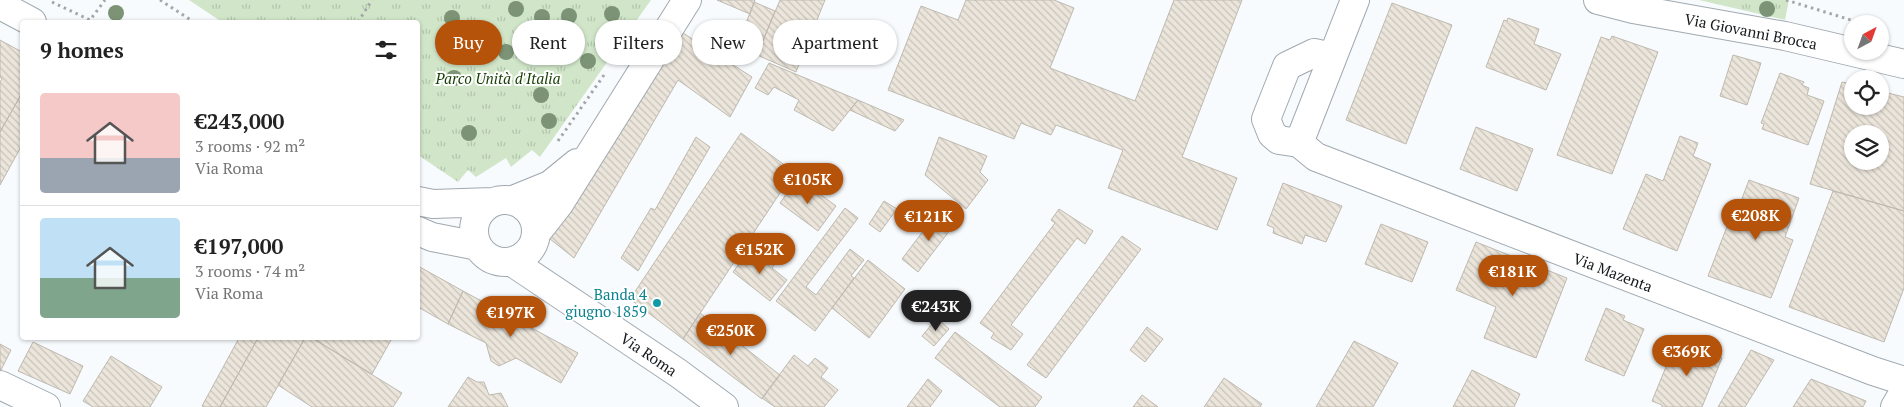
<!DOCTYPE html>
<html lang="en">
<head>
<meta charset="utf-8">
<style>
	body { margin:0; font-family:"PT Serif",serif; background:#f2f2f2; color:#222; height:100vh; display:flex; flex-direction:column; font-size:19px; white-space:nowrap }
	* { box-sizing:border-box; margin:0 }
	p { font-size:16px; color:#767676 }
	.icon { flex:none; width:28px; height:28px; fill:none; stroke:currentColor; stroke-width:2; stroke-linecap:round; stroke-linejoin:round }
	.map { position:relative; flex:1; overflow:hidden }
	.panel { position:absolute; left:20px; top:20px; width:400px; height:320px; display:flex; flex-direction:column; background:#fff; border-radius:5px; box-shadow:0 1px 4px #0004 }
	.panel>* { flex:none }
	.banner { position:absolute; left:435px; top:20px; width:475px; height:45px; display:flex; gap:10px }
	.needle { width:32px; rotate:41deg }
	.controls { position:absolute; left:1844px; top:15px; display:grid; gap:10px }
	.controls a { display:grid; place-items:center; width:45px; height:45px; border-radius:50%; background:#fff; box-shadow:0 1px 4px #0004; font-size:25px }
	.price { position:absolute; translate:-50% -42px; padding:0 11px; border-radius:18px; background:#b45309; color:#fff; font-size:16px; line-height:32px; filter:drop-shadow(0 1px 2px #0008) }
	.price::after { content:''; position:absolute; left:50%; top:30px; width:15px; height:11px; margin-left:-8px; background:inherit; clip-path:polygon(0 0,100% 0,50% 100%) }
	.price.selected { background:#222; color:#fff }
	ul { padding:0; list-style:none }
	li { display:flex; align-items:center; gap:15px; height:125px; padding:0 20px }
	li+li { border-top:1px solid #e0e0e0 }
	li span { display:grid; place-items:center; flex:none; width:140px; height:100px; border-radius:5px; color:#555 }
	li>.icon { margin-inline-start:auto }
	span .icon { width:60px; height:60px; fill:#fffc; stroke-width:1 }
	li b { font-size:21px }
	h2 { display:flex; justify-content:space-between; align-items:center; height:60px; padding:0 20px; font-size:21px }
	.chip { padding:0 18px; border-radius:22px; background:#fff; box-shadow:0 1px 4px #0004; font-size:18px; line-height:45px }
	.chip.selected { background:#b45309; color:#fff }
	.map>svg:first-child { display:block }
</style>
</head>
<body>
<div class="map">
<svg width="1904" height="407" viewBox="0 0 1904 407">
	<defs>
		<pattern id="park-tufts" width="24" height="20" patternUnits="userSpaceOnUse" patternTransform="scale(1.25)"><rect width="24" height="20" fill="#d1e6c9"/><path d="M3 7l-1-3M5 7V3M7 7l1-3M15 17l-1-3M17 17v-4M19 17l1-3" fill="none" stroke="#b3c5ac"/></pattern>
		<pattern id="building-back-hatch" width="6" height="6" patternUnits="userSpaceOnUse" patternTransform="scale(1.25)"><rect width="6" height="6" fill="#ebe5db"/><path d="M-1 5l2 2M0 0l6 6M5-1l2 2" fill="none" stroke="#c9c4bb"/></pattern>
	</defs>
	<rect width="100%" height="100%" fill="#f7fbfe"/>
	<path fill="url(#park-tufts)" d="M189,0H651L540,157L532,150L511,167L506,158L476,177L468,170L458,182L418,155V22H222Z
		M1699,0H1789L1785,20Z"/>
	<path fill="url(#building-back-hatch)" stroke="#bfb9af" fill-rule="evenodd" d="M717,0H755L750,14Z
		M780,0H825L796,72L757,55Z
		M966,0H1054L1074,8L1050,68L1135,101L1174,0H1242L1182,157L1237,178L1217,230L1108,188L1123,150L1056,125L1051,135L1021,123L1014,139L888,90L921,6L958,20Z
		M754,2L775,11L757,55L737,47Z
		M1392,3L1452,25L1406,144L1346,120Z
		M1508,18L1539,29L1534,44L1561,54L1546,90L1486,67L1504,20L1507,21Z
		M683,33L752,77L730,117L678,80L574,258L550,239Z
		M1612,36L1658,52L1612,174L1557,155L1601,37L1610,40Z
		M0,40L22,52V93L0,132V82L2,79L0,77Z
		M1733,55L1761,63L1747,105L1720,96Z
		M769,63L858,100L833,131L794,110L799,100L774,87L768,95L755,88Z
		M1780,73L1804,82L1802,85L1809,88L1807,95L1824,101L1808,145L1762,129L1764,124L1761,123Z
		M1842,82L1852,84V106H1880V91L1904,97V211L1810,184ZM1852,134H1880V161H1852Z
		M22,93V145L0,185V132Z
		M858,100L904,120L895,131L850,110Z
		M1476,127L1533,149L1517,191L1460,169Z
		M741,133L794,172L683,339L630,299Z
		M1680,136L1698,143L1693,156L1711,164L1677,251L1623,229L1646,174L1663,181Z
		M696,137L710,147L638,271L621,258L651,208L655,210Z
		M939,137L987,156L980,172L988,180L966,209L925,175Z
		M798,178L836,206L818,231L780,203Z
		M1749,180L1799,198L1785,237L1793,240L1771,298L1708,276L1731,216L1735,217Z
		M1283,183L1342,206L1326,242L1305,235L1302,244L1273,233L1274,228L1267,225Z
		M1833,191L1904,211V288L1884,342L1789,307Z
		M884,201L897,209L880,232L869,224Z
		M845,208L858,218L806,287L816,295L850,249L864,260L851,276L854,278L815,331L776,301Z
		M1059,209L1093,231L1085,244L1077,238L1011,325L1023,334L1011,350L991,338L994,333L980,323L1055,223L1051,220Z
		M945,212L957,221L918,272L902,259L927,226L932,230Z
		M1381,224L1428,242L1412,282L1365,264Z
		M1122,236L1141,249L1046,378L1027,365Z
		M1476,242L1567,278L1536,358L1484,338L1496,307L1456,290Z
		M749,250L764,261L766,258L774,265L772,268L787,280L770,301L733,272Z
		M868,260L905,289L869,338L832,308Z
		M418,266L463,291L448,324L418,307Z
		M463,291L578,353L561,383L516,358L499,366L491,361L486,343L448,324Z
		M1606,308L1625,316L1623,320L1644,329L1624,376L1585,360Z
		M700,313L780,375L762,399L683,339Z
		M937,318L949,329L934,346L922,336Z
		M1147,327L1163,339L1145,362L1130,350Z
		M955,332L1042,397L1035,407H1000L935,358Z
		M239,338H258L220,407H205L202,406Z
		M258,338H305L266,407H220Z
		M305,338H312L402,393L393,407H312L278,385Z
		M312,338H388L391,340L372,374Z
		M1677,340L1722,358L1702,407H1662V405L1652,401Z
		M1354,341L1398,363L1373,407H1316Z
		M33,342L83,366L70,394L18,371Z
		M0,344L11,350L1,370L0,369Z
		M1751,350L1774,360L1745,407H1718Z
		M794,355L808,366L815,358L828,368L821,377L838,390L824,407H775L762,398Z
		M111,356L162,387L150,407H93L83,401Z
		M1472,370L1520,394L1514,407H1453Z
		M468,377L477,382H484L489,395L501,393L508,407H448Z
		M1224,378L1262,404L1260,407H1204Z
		M928,379L942,391L930,407H907Z
		M1811,379L1866,401L1863,407H1793Z
		M1142,395L1158,407H1133Z"/>
	<g fill="none" stroke-linecap="round" stroke-linejoin="round">
		<defs>
			<path id="minor" d="M1598,0L1633,9L1785,36L1904,64
				M0,5L32,22
				M1332,57L1314,53L1287,66L1266,119L1272,134L1279,140L1299,143L1316,157L1873,371L1904,381
				M1299,143L1355,0
				M474 231a31 31 0 1 1 62 0a31 31 0 1 1-62 0Z
				M513,200L550,185L577,163
				M418,201L433,204L492,202
				M418,231L432,237L478,246
				M537,232L559,204L687,0
				M512,262L678,373L724,407
				M0,385L46,407
				M1895,407L1904,392"/>
		</defs>
		<use href="#minor" stroke="#a0a9b0" stroke-width="30"/>
		<path stroke="#a3a7aa" stroke-width="3" stroke-dasharray="2.5 4" stroke-linecap="butt" d="M160,0L194,22
			M1786,0L1864,24
			M52,2L90,20L105,0
			M358,22L372,0
			M558,141L604,75"/>
		<use href="#minor" stroke="#fff" stroke-width="28"/>
	</g>
	<g fill="#7c9475">
		<circle cx="516" cy="9" r="8"/>
		<circle cx="1767" cy="9" r="8"/>
		<circle cx="116" cy="13" r="8"/>
		<circle cx="612" cy="14" r="8"/>
		<circle cx="569" cy="16" r="8"/>
		<circle cx="542" cy="17" r="8"/>
		<circle cx="452" cy="18" r="8"/>
		<circle cx="604" cy="45" r="8"/>
		<circle cx="506" cy="52" r="8"/>
		<circle cx="588" cy="61" r="8"/>
		<circle cx="454" cy="78" r="8"/>
		<circle cx="541" cy="95" r="8"/>
		<circle cx="549" cy="121" r="8"/>
		<circle cx="469" cy="133" r="8"/>
	</g>
	<circle fill="#0f9aa8" stroke="#fff" stroke-width="2" cx="657" cy="303" r="5"/>
	<g text-anchor="middle" dominant-baseline="central" stroke-width="4" stroke-linejoin="round" paint-order="stroke">
		<g font-size="15" fill="#16191c" stroke="#fff">
			<text transform="translate(1751 31) rotate(11)">Via Giovanni Brocca</text>
			<text transform="translate(1613 272) rotate(21)">Via Mazenta</text>
			<text transform="translate(649 354) rotate(34)">Via Roma</text>
		</g>
		<g font-size="15" font-style="italic" fill="#183f05" stroke="#fff">
			<text x="498" y="78">Parco Unità d'Italia</text>
		</g>
		<g font-size="15" fill="#0d838f" stroke="#fff" text-anchor="end">
			<text x="647" y="294">Banda 4<tspan x="647" dy="17">giugno 1859</tspan></text>
		</g>
	</g>
</svg>
<div class="controls">
<a><svg class="needle" viewBox="-14 -14 28 28"><path d="M0-13l5 13h-10z" fill="#e53935"/><path d="M0 13l5-13h-10z" fill="#767676"/></svg></a>
<a><svg class="icon" aria-label="locate" viewBox="0 0 24 24"><circle cx="12" cy="12" r="6"/><path d="M12 2v4M12 18v4M2 12h4M18 12h4"/></svg></a>
<a><svg class="icon" aria-label="layers" viewBox="0 0 24 24"><path d="M12 4l9 5-9 5-9-5zM3 14l9 5 9-5"/></svg></a>
</div>
<b class="price" style="left:808px;top:205px">€105K</b>
<b class="price" style="left:1756px;top:241px">€208K</b>
<b class="price" style="left:929px;top:242px">€121K</b>
<b class="price" style="left:760px;top:275px">€152K</b>
<b class="price" style="left:1513px;top:297px">€181K</b>
<b class="price selected" style="left:936px;top:332px">€243K</b>
<b class="price" style="left:511px;top:338px">€197K</b>
<b class="price" style="left:731px;top:356px">€250K</b>
<b class="price" style="left:1687px;top:377px">€369K</b>
<div class="banner">
<a class="chip selected">Buy</a>
<a class="chip">Rent</a>
<a class="chip">Filters</a>
<a class="chip">New</a>
<a class="chip">Apartment</a>
</div>
<section class="panel">
<h2>9 homes<svg class="icon" aria-label="filters" viewBox="0 0 24 24"><path d="M4 7h16M4 17h16"/><circle cx="9" cy="7" r="2"/><circle cx="15" cy="17" r="2"/></svg></h2>
<ul>
<li><span style="background:linear-gradient(#f6c9c9 65%,#9aa5b1 0)"><svg class="icon" aria-label="home" viewBox="0 0 24 24"><path d="M3 11l9-7 9 7M6 9v11h12V9"/></svg></span><div><b>€243,000</b><p>3 rooms · 92 m²</p><p>Via Roma</p></div></li>
<li><span style="background:linear-gradient(#bfe0f5 60%,#7fa58c 0)"><svg class="icon" aria-label="home" viewBox="0 0 24 24"><path d="M3 11l9-7 9 7M6 9v11h12V9"/></svg></span><div><b>€197,000</b><p>3 rooms · 74 m²</p><p>Via Roma</p></div></li>
</ul>
</section>
</div>
</body>
</html>
